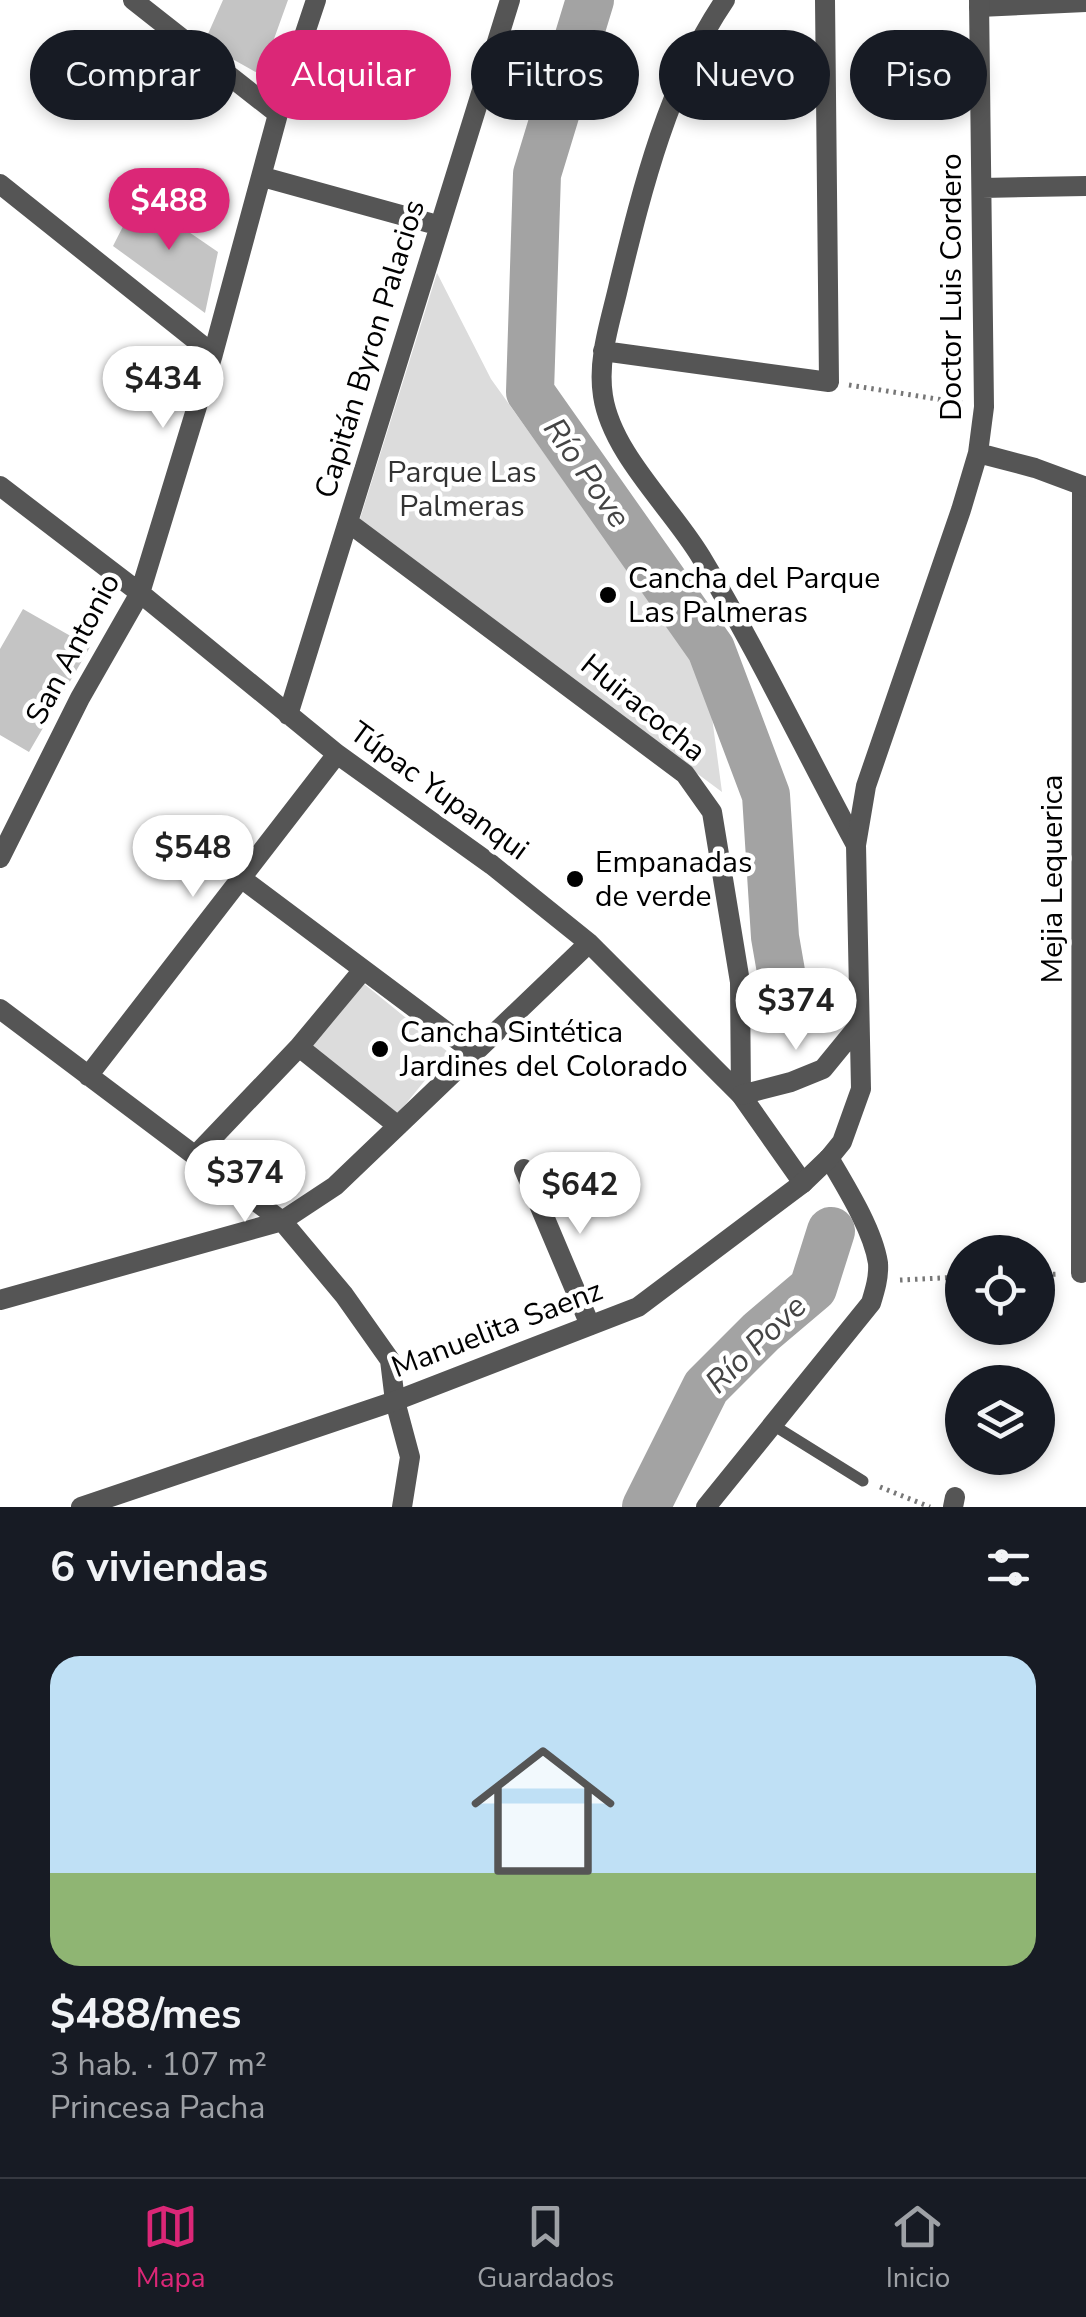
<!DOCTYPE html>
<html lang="es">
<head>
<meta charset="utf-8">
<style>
	body { margin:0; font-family:"Nunito Sans",sans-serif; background:#20242c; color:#f1f3f6; height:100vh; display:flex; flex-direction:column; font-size:38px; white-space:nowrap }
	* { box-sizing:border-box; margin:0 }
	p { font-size:32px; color:#9ea1a6 }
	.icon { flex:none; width:55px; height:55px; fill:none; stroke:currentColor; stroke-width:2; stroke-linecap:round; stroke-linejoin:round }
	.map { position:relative; height:1507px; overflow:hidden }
	.drawer { display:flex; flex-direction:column; background:#171b24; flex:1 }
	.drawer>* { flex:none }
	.top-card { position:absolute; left:30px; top:30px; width:1028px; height:90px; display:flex; gap:20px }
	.buttons { position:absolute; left:945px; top:1235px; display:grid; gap:20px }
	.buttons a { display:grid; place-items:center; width:110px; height:110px; border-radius:50%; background:#171b24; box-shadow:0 5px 15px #0003; font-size:50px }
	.price { position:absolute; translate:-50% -85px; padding:0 22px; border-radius:35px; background:#fff; color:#222; font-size:32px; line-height:65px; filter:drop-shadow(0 2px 5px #0008) }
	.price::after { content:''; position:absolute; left:50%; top:60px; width:30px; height:22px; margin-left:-15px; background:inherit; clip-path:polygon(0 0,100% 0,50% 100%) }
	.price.selected { background:#db2777; color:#fff }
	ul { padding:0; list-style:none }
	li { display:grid; align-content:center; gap:20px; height:530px; padding:0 50px }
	li span { display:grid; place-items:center; height:310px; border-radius:30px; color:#555 }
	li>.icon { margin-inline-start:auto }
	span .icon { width:180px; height:180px; fill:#fffc; stroke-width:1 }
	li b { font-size:42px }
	h2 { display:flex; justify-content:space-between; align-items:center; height:120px; padding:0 50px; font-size:42px }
	.chip { padding:0 35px; border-radius:45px; background:#171b24; box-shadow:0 5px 15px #0003; font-size:35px; line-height:90px }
	.chip.selected { background:#db2777; color:#fff }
	.tabs { display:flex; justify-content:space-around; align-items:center; height:140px; border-top:2px solid #363941; background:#171b24; font-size:28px; color:#9ea1a6 }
	.tabs a { display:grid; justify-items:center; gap:5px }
	.tabs .selected { color:#db2777 }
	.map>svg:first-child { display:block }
</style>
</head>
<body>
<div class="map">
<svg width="1086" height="1507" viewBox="0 0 1086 1507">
	<rect width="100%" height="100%" fill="#fff"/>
	<path fill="#dcdcdc" d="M437,273L491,379L566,484L705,665L722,792L359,522Z
		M363,983L448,1052L396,1116L311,1046Z"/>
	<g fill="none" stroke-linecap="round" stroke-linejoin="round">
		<path stroke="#a3a3a3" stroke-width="48" d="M590,0L537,174L530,392L711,649L766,795L775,937L783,983
			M646,1507L706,1387L761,1332L813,1288L831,1231"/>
	</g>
	<path fill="#c4c4c4" d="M223,0H288L261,75L204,43Z
		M138,197L218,252L205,313L113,246Z
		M23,609L90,647L29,752L0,735V649Z"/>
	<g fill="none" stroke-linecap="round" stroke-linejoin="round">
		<path stroke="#777" stroke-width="5" stroke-dasharray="2.5 5" stroke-linecap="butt" d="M849,385L962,403
			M1038,1275L1059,1274
			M900,1280L962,1277
			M880,1487L930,1507"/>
		<path stroke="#555" stroke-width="11" d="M773,1425L863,1481"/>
		<path stroke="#555" stroke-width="20" d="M133,0L278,114
			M725,0C668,84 643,186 619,284C611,320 597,358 603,396C612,454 671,507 701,557C757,650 804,749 856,845
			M979,7L1086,2
			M263,177L437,225
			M0,184L213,354
			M603,351L829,382L825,0
			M0,486L140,593L337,754L492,865L589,943L741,1095L803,1183
			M349,523L685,774L712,812L740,982L741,1095
			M288,715L510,0
			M0,858L80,698L140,593L213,354L278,114L316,0
			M241,878L475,1053
			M0,1009L282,1221L344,1295L390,1360L395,1401L410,1457L402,1507
			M299,1047L398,1126
			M88,1076L337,754
			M195,1156L299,1047L363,970
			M524,1169L590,1325
			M1081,1273L1082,486
			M0,1300L282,1221L335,1186L589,943
			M706,1507L871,1303C875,1290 879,1277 878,1263C873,1230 846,1187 829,1158
			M953,1507L955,1497"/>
		<path stroke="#555" stroke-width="20" d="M982,188L1086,186
			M978,453L1035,468L1086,487
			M741,1095L791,1082L823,1069L859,1025
			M81,1507L395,1401L638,1307L803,1183L829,1158L842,1142L861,1089L856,845L866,786L961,510L978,453L984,407L979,0"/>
	</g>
	<g fill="#000" stroke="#fff" stroke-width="4">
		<circle cx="608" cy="595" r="10"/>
		<circle cx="575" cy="879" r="10"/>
		<circle cx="380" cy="1049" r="10"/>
	</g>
	<g text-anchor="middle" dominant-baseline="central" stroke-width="9" stroke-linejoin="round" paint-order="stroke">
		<g font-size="30" fill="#000" stroke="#fff">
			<text transform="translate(951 287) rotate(-90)">Doctor Luis Cordero</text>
			<text transform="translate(370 349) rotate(-73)">Capitán Byron Palacios</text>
			<text transform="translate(73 649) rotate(-62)">San Antonio</text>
			<text transform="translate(643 708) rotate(39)">Huiracocha</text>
			<text transform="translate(439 791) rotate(36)">Túpac Yupanqui</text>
			<text transform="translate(1052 879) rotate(-90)">Mejia Lequerica</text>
			<text transform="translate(497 1329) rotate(-21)">Manuelita Saenz</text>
		</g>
		<g font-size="30" fill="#333" stroke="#fff">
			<text x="462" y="472">Parque Las<tspan x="462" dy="34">Palmeras</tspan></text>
		</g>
		<g font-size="30" fill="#000" stroke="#fff" text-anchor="start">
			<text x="628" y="578">Cancha del Parque<tspan x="628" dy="34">Las Palmeras</tspan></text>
			<text x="595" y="862">Empanadas<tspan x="595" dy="34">de verde</tspan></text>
			<text x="400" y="1032">Cancha Sintética<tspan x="400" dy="34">Jardines del Colorado</tspan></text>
		</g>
		<g font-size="32" font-style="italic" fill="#444" stroke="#fff">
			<text transform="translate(587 473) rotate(55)">Río Pove</text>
			<text transform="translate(756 1344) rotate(-44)">Río Pove</text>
		</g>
	</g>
</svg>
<div class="buttons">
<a><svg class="icon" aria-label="locate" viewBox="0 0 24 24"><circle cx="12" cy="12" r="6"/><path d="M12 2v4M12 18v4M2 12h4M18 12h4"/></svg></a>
<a><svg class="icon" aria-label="layers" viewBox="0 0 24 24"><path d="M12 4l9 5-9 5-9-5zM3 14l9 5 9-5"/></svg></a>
</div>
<b class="price selected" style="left:169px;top:253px">$488</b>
<b class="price" style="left:163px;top:431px">$434</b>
<b class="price" style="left:193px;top:900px">$548</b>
<b class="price" style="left:796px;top:1053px">$374</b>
<b class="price" style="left:245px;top:1225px">$374</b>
<b class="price" style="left:580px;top:1237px">$642</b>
<div class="top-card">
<a class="chip">Comprar</a>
<a class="chip selected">Alquilar</a>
<a class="chip">Filtros</a>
<a class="chip">Nuevo</a>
<a class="chip">Piso</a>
</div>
</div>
<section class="drawer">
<h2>6 viviendas<svg class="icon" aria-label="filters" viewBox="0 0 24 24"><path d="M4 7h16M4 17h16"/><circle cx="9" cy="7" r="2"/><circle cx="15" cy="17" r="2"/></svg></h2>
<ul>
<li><span style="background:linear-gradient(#bfe0f5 70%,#8fb573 0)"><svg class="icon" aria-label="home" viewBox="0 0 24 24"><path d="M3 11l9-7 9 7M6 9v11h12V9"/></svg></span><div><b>$488/mes</b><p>3 hab. · 107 m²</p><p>Princesa Pacha</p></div></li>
</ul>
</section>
<nav class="tabs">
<a class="selected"><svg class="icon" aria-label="map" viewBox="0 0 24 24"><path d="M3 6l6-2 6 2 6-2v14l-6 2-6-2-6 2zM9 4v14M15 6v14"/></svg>Mapa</a>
<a><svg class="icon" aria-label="saved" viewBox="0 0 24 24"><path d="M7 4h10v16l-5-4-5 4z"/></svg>Guardados</a>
<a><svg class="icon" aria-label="home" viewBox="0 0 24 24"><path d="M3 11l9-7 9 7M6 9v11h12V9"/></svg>Inicio</a>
</nav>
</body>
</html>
